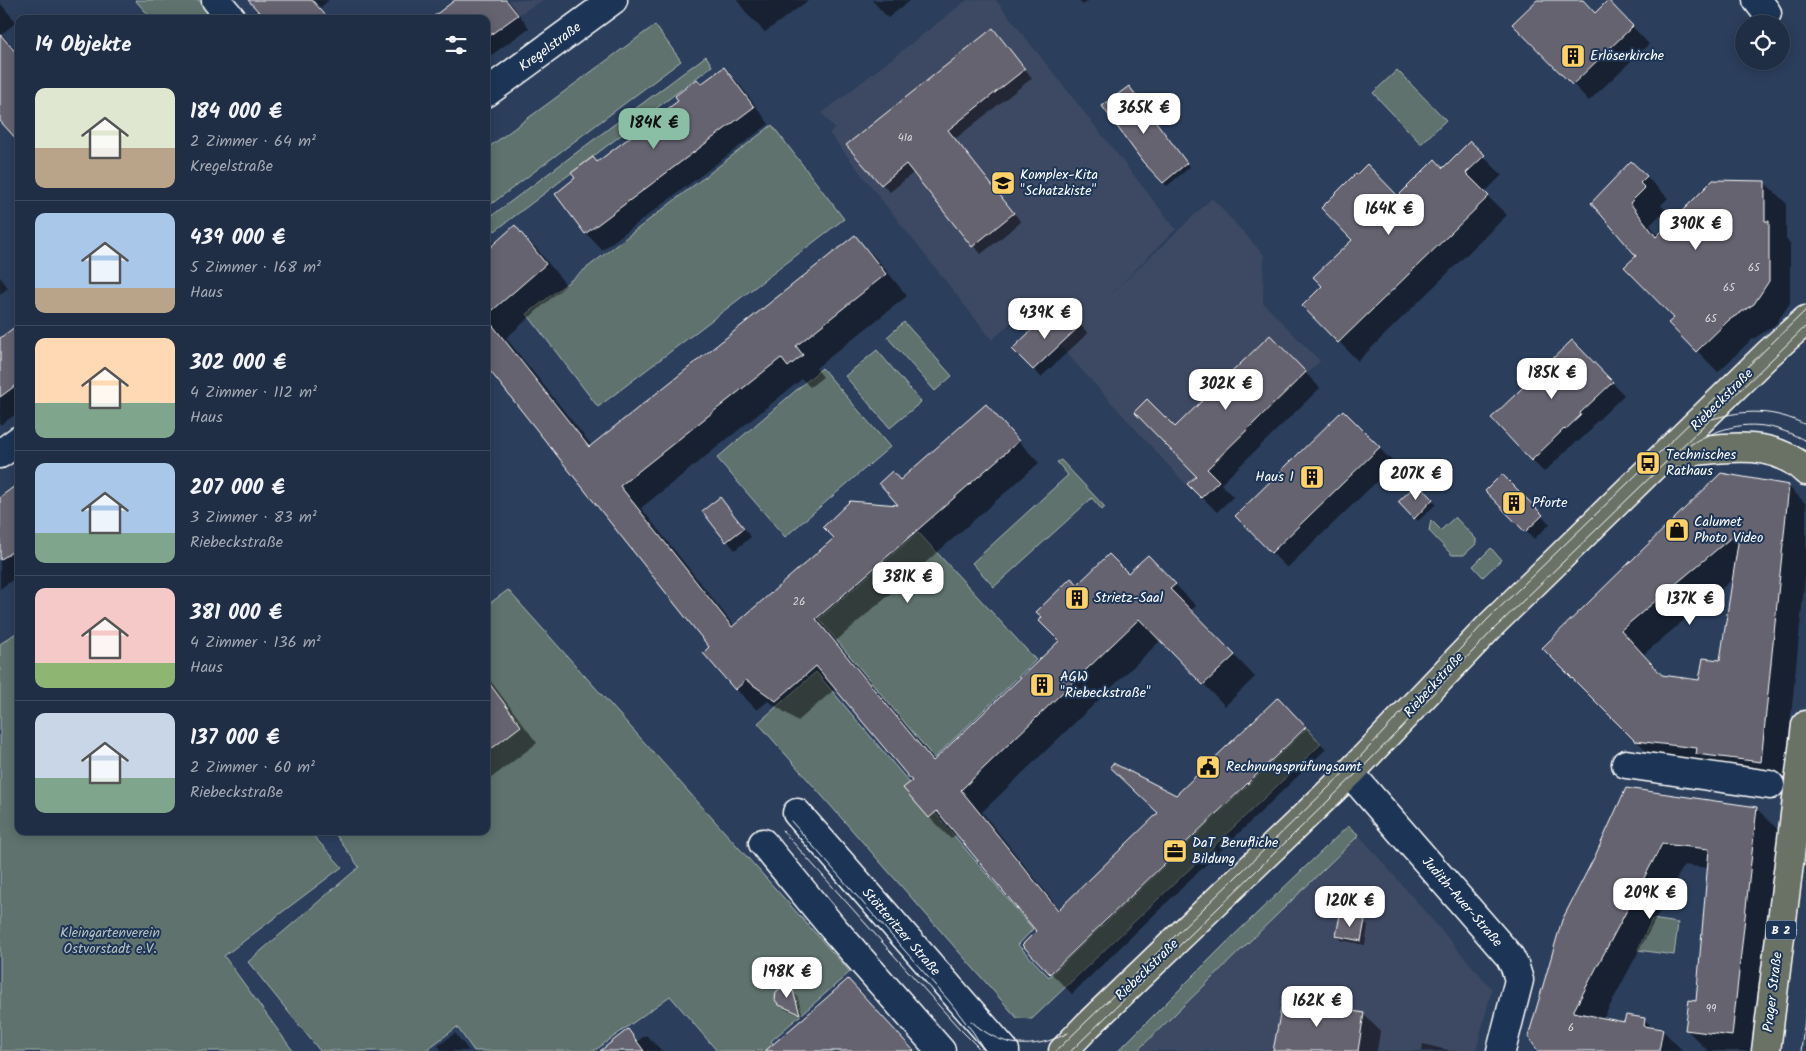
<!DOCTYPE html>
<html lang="de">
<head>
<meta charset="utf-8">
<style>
	body { margin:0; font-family:Kalam,sans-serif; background:#28364c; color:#f1f3f6; height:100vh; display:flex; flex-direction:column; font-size:19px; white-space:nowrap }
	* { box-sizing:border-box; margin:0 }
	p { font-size:16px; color:#a2a8b3 }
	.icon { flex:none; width:28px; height:28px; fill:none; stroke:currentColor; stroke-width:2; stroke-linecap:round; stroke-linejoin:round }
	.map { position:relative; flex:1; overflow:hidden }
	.sheet { position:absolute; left:15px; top:15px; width:475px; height:820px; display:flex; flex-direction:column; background:#202e45; border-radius:10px; box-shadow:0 2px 12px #0003,0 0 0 1px #3d4a5e }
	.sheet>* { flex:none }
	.buttons { position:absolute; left:1735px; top:15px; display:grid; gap:10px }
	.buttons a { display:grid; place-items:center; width:55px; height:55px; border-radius:50%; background:#202e45; box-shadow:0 2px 12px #0003,0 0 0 1px #3d4a5e; font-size:25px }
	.price { position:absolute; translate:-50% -42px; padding:0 11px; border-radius:10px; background:#fff; color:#222; font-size:16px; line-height:32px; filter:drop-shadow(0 1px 2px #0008) }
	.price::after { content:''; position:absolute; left:50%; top:30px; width:15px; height:11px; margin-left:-8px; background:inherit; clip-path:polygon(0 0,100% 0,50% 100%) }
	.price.current { background:#8abfa5; color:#111 }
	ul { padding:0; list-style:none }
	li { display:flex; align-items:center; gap:15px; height:125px; padding:0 20px }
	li+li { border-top:1px solid #3d4a5e }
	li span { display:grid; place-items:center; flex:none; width:140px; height:100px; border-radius:10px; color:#555 }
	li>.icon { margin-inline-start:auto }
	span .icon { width:60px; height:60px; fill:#fffc; stroke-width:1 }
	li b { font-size:21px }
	h2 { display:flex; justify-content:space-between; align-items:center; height:60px; padding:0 20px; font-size:21px }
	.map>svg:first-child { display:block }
</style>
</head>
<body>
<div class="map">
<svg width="1806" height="1051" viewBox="0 0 1806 1051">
	<rect width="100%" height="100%" fill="#2b3e5c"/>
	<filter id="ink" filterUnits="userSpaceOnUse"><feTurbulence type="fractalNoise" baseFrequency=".02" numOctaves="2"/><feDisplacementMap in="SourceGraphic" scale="10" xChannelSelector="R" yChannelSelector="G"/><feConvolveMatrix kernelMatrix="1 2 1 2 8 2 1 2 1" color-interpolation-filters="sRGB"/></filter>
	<g filter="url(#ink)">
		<path fill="#3c4962" d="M506,0H543L518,15Z
			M967,0H996L1176,229L1104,301L1212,198L1264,255L1263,303L1320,361L1190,489L1059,345L1066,338L1034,302L992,340L829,133L835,129L822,113Z
			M1359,835L1492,989L1476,1051H1137Z"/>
		<path fill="#5e726d" stroke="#aeb8b6" d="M135,0H199L215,19H152Z
			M655,25L681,61L486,208V149Z
			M706,56L712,66L495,231L486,221V220Z
			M1397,70L1446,120L1421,144L1373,93Z
			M772,125L844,219L598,407L527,314Z
			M904,322L952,376L935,391L887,337Z
			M877,350L921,402L890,428L845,376Z
			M822,368L890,447L785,537L717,458Z
			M1061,460L1105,507L1102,510L1092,498L994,587L972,563L1068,475L1057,462Z
			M1455,517L1476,539V544L1464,555H1452L1429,531L1431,520L1441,530Z
			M918,532L1036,660L934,758L819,619Z
			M1491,548L1501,560L1483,577L1473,566Z
			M508,590L850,972L771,1041L779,1051H717L670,996L594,1051H474L457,1027L425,1051H320L248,962L359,867L333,831H486V606Z
			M19,631V831H309L342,867L224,956L293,1051H0V644Z
			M816,672L1033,929L1018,945L1049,977L1307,728L1321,744L1032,1019L1017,1018L758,723Z
			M1348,826L1359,835L1137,1051H1118L1229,940Z
			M1652,919L1678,923L1674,955L1638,950Z"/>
		<path fill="#0007" fill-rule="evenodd" d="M254,0H329L319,9Z
			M457,0H508L529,28L486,59V19Z
			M737,0H809L765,32L748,15Z
			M872,0H911L888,18Z
			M1078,0H1089L1083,5Z
			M1539,0H1582L1596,14L1624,18L1649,44L1589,101L1573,84Z
			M0,3L16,22L2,34L19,54V140L0,119Z
			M1001,38L1032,78L955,139L1021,222L981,254L914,172L890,192L882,184Z
			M724,68L740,85L769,124L602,250L586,233L577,179L680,101L697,80L702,85Z
			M1129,87L1190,167L1167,186L1144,161Z
			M1470,143L1502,175L1484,193L1507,215L1358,361L1304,306L1324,286L1398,197L1444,169Z
			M1631,162L1668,198L1661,205L1665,210L1650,225L1658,236L1764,182L1786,203V239L1790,244V303L1775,325L1750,341L1718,372L1670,323L1675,318L1638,256L1593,203Z
			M515,227L536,248L566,285L506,338L592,446L855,237L876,258L907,296L816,368L823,377L810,387L802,379L641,508L735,627L901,506V481L986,406L1039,463L836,641L935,761L1060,641L1078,586L1128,575L1169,578L1196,606L1191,610L1255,677L1225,706L1161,640L982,812L1060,910L1176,797L1299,720L1326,749L1072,994L1023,945L1038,931L957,833L951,839L929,817L914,781L836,688L798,721L768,701L757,710L736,689L711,647L486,364V236L495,245Z
			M0,277L8,288L0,294Z
			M1067,312L1088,333L1041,377L1014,349L1046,333Z
			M19,326V412L0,425V339Z
			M1285,351L1320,388L1221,484L1233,497L1217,512L1189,484L1197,476Z
			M1585,354L1624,395L1592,426L1593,428L1578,442L1577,441L1544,472L1532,460Z
			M1343,412L1395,464L1287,568L1236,516Z
			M1502,476L1550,524L1534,539L1487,491Z
			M19,485V575L0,589V499Z
			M1418,485L1436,504L1418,521L1400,502Z
			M1788,486L1806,504V567L1784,785L1721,777L1660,764L1543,648ZM1734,578L1721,662L1700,681L1664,677L1644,654Z
			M728,507L751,537L735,550L703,511Z
			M486,675L537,743L486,782Z
			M1627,789L1757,809L1779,831L1755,1051H1708L1687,1030L1697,1002L1708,868L1684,865L1603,1019L1625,1024L1644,1019L1654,1029L1662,1030L1683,1051H1541L1597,857Z
			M1364,922L1368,925L1365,945L1341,940L1338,936Z
			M848,981L914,1051H782Z
			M792,992L797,996L803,1016L784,1009L780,1005Z
			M1363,1014L1380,1031L1377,1051H1275Z
			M628,1031L638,1041L646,1035L662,1051H602Z
			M455,1033L458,1037L469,1051H442L438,1046Z
			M1423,1044L1451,1051H1422Z"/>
		<path fill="#65646f" stroke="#fff" fill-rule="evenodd" d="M248,0H312L329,19H265Z
			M455,0H506L518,15L486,38V19H430Z
			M1537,0H1583L1595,13L1608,0L1633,26L1572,85L1512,24Z
			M993,28L1025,69L948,130L1014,213L972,247L906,164L881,185L846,145Z
			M0,34L19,56V142L0,121Z
			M724,67L754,107L585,234L555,194L575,178L571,173L593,157L597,162L678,101L675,96L697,79L701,84Z
			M1129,86L1187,163L1163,183L1143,162L1102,106Z
			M1470,141L1485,155L1466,173L1489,196L1338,343L1302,306L1322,286L1313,277L1352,240L1321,208L1355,174L1356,175L1367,164L1398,196L1435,159L1443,168Z
			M1631,161L1647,176L1640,183L1645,188L1630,203L1656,237L1713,180L1765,181V221H1769V281L1754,304L1729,320L1696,352L1668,323L1674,318L1624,267L1636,256L1591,203Z
			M515,225L546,264L486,316V251Z
			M855,235L886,274L796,346L803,355L788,367L781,358L620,486L732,627L834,538L823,527L850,501L898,505L879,483L892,471L900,480L986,404L1019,441L816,619L933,761L1059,641L1039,621L1042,617L1036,612L1071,578L1078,584L1109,554L1128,573L1148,555L1176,584L1170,589L1235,655L1203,685L1139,619L961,790L1058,910L1158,813L1110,767L1113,763L1176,795L1278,697L1306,727L1050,974L1022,945L1036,931L937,811L929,818L903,788L912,781L816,666L776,701L746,680L735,690L703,653L709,647L486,366V317L589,447Z
			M1067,310L1081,325L1033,370L1012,349L1038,324L1046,332Z
			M19,324V383L0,397V338Z
			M1270,335L1306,372L1207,469L1219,481L1201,498L1187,484L1196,476L1134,412L1147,399L1175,427Z
			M1572,340L1613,382L1580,413L1581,415L1565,430L1564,429L1531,461L1491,418Z
			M1343,410L1380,447L1271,553L1235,516Z
			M1721,473L1789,485L1761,762L1696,754L1697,748L1635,741L1542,648ZM1740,530L1720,660L1703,658L1699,680L1662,675L1621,630Z
			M1502,474L1543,515L1525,532L1485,491Z
			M19,483V547L0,560V497Z
			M1418,483L1433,499L1414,519L1398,502Z
			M720,497L744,528L726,542L702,511Z
			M486,679L521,726L486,753Z
			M1626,788L1757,807L1732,1036L1685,1030L1689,1000L1696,1001L1709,849L1662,844L1573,1012L1624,1022L1626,1015L1645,1018L1644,1026L1663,1029L1659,1051H1538L1528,1037L1562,920L1595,856Z
			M1340,915L1365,920L1361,941L1336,936Z
			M848,979L914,1051H765L807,1015Z
			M787,987L793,991L800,1014L779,1005L775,1000L776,992L781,988Z
			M1283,999L1364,1013L1358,1051H1273Z
			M628,1029L644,1051H600Z"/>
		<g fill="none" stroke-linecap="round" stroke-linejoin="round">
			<defs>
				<path id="minor" d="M216,0L232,19
					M1757,0L1767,13
					M486,93L613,0
					M0,454L19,440
					M1626,764L1770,785
					M1350,773L1510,957L1515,967L1519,980L1501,1051
					M797,813L1005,1051
					M763,843L833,928L941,1051"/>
				<path id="major" d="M1666,454C1712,451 1769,434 1806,471
					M1063,1051L1088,1025L1350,773L1492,624L1768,354L1806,320
					M1766,1051L1806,725"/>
			</defs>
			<use href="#minor" stroke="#fff" stroke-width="31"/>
			<use href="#major" stroke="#fff" stroke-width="31"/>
			<use href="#minor" stroke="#1d3557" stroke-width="28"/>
			<use href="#major" stroke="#6a7165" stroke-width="28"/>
			<path stroke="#fff" stroke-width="1" d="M1712,419C1746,409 1774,409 1806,425
				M1690,445C1700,438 1708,435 1719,431C1751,420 1776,425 1806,441
				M791,821L949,1001L973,1032L985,1051
				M782,830L958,1027L979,1048
				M971,1021C1001,1048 1032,1051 1068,1033
				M1056,1051L1359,758L1487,620L1806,310
				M1071,1051L1366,764C1410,720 1451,673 1495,628L1806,326
				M1801,1051L1806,1011"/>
		</g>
	</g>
	<defs>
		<symbol id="building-square" viewBox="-11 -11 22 22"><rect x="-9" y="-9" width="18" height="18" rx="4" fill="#ffd166" stroke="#1d3557"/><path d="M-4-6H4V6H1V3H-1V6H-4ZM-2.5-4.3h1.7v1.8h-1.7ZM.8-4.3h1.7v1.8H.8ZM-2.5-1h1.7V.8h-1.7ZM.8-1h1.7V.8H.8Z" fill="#111"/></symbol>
		<symbol id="school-square" viewBox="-11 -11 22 22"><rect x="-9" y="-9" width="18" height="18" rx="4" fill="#ffd166" stroke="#1d3557"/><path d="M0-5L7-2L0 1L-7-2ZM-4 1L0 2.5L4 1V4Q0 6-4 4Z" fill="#111"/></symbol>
		<symbol id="bus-square" viewBox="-11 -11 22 22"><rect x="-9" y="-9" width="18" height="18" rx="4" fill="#ffd166" stroke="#1d3557"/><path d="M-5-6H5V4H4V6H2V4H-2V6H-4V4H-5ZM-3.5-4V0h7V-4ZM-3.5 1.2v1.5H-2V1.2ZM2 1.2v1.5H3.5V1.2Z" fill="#111"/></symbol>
		<symbol id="shop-square" viewBox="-11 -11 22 22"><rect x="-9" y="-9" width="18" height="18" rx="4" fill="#ffd166" stroke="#1d3557"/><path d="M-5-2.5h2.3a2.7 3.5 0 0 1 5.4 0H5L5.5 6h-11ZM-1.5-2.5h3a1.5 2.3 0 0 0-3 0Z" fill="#111"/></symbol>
		<symbol id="civic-square" viewBox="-11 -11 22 22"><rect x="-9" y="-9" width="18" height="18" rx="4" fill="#ffd166" stroke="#1d3557"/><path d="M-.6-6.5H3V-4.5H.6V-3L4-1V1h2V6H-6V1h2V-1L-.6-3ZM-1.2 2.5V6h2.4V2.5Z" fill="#111"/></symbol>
		<symbol id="office-square" viewBox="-11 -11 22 22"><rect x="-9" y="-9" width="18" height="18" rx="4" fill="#ffd166" stroke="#1d3557"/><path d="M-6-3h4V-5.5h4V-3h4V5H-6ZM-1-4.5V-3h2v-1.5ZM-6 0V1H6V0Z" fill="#111"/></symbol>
	</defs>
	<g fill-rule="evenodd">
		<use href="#building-square" x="1559" y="42" width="28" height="28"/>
		<use href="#school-square" x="989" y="169" width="28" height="28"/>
		<use href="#bus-square" x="1634" y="449" width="28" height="28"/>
		<use href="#building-square" x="1298" y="463" width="28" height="28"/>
		<use href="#building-square" x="1500" y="489" width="28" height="28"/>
		<use href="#shop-square" x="1663" y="516" width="28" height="28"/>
		<use href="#building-square" x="1063" y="584" width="28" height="28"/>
		<use href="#building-square" x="1028" y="671" width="28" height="28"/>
		<use href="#civic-square" x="1194" y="753" width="28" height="28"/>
		<use href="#office-square" x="1161" y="837" width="28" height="28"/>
	</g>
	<g text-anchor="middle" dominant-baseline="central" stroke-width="4" stroke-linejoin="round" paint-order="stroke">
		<g font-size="11" fill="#d8d8db">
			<text x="905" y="138">41a</text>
			<text x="1754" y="268">65</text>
			<text x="1729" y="288">65</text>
			<text x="1711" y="319">65</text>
			<text x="799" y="602">26</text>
			<text x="1711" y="1009">99</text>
			<text x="1571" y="1028">6</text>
		</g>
		<rect fill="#1d3557" stroke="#bbc2cd" stroke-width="1" x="1766" y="920.5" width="30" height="19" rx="4"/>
		<g font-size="12" font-weight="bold" fill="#fff">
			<text x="1781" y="930">B 2</text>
		</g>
		<g font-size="14" fill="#fff" stroke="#1d3557">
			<text transform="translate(550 47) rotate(-36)">Kregelstraße</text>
			<text transform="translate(1722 400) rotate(-45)">Riebeckstraße</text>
			<text transform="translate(1434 685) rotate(-48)">Riebeckstraße</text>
			<text transform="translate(1462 902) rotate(49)">Judith-Auer-Straße</text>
			<text transform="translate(901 932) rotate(49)">Stötteritzer Straße</text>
			<text transform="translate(1147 970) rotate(-44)">Riebeckstraße</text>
			<text transform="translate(1773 992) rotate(-83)">Prager Straße</text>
		</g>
		<g font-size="14" fill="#fff" stroke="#1d3557" text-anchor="start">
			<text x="1590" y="56">Erlöserkirche</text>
			<text x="1020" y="175">Komplex-Kita<tspan x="1020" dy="16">"Schatzkiste"</tspan></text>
			<text x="1666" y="455">Technisches<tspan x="1666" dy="16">Rathaus</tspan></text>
			<text x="1294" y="477" text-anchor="end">Haus 1</text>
			<text x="1532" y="503">Pforte</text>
			<text x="1694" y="522">Calumet<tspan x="1694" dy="16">Photo Video</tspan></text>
			<text x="1094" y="598">Strietz-Saal</text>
			<text x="1060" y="677">AGW<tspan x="1060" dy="16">"Riebeckstraße"</tspan></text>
			<text x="1226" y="767">Rechnungsprüfungsamt</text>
			<text x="1192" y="843">DaT Berufliche<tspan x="1192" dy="16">Bildung</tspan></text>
		</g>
		<g font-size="14" fill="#b7c0bd" stroke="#1d3557">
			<text x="110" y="933">Kleingartenverein<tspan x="110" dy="16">Ostvorstadt e.V.</tspan></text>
		</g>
	</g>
</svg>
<div class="buttons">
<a><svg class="icon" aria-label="locate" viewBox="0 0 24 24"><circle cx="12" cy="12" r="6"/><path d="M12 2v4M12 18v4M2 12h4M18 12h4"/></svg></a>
</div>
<b class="price" style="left:1144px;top:135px">365K €</b>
<b class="price current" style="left:654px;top:150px">184K €</b>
<b class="price" style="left:1389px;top:236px">164K €</b>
<b class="price" style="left:1696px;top:251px">390K €</b>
<b class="price" style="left:1045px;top:340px">439K €</b>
<b class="price" style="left:1552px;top:400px">185K €</b>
<b class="price" style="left:1226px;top:411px">302K €</b>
<b class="price" style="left:1416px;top:501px">207K €</b>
<b class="price" style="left:908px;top:604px">381K €</b>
<b class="price" style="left:1690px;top:626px">137K €</b>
<b class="price" style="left:1650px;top:920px">209K €</b>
<b class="price" style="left:1350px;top:928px">120K €</b>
<b class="price" style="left:787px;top:999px">198K €</b>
<b class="price" style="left:1317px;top:1028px">162K €</b>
<section class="sheet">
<h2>14 Objekte<svg class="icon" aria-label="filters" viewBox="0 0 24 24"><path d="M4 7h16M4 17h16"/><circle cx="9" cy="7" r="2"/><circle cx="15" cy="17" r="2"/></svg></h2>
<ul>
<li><span style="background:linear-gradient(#dfe7d0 60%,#b9a48a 0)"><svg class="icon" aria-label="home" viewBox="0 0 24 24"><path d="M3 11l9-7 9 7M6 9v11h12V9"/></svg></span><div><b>184 000 €</b><p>2 Zimmer · 64 m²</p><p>Kregelstraße</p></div></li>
<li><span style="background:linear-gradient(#a9c7e8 75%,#b9a48a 0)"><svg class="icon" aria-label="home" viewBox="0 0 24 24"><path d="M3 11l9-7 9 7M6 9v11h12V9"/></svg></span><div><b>439 000 €</b><p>5 Zimmer · 168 m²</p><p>Haus</p></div></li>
<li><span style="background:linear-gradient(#ffd9b3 65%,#7fa58c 0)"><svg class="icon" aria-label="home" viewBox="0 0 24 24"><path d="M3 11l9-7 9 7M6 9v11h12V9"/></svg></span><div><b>302 000 €</b><p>4 Zimmer · 112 m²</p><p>Haus</p></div></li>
<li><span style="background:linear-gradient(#a9c7e8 70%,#7fa58c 0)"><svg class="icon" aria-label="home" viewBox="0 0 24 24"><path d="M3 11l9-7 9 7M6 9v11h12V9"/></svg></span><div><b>207 000 €</b><p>3 Zimmer · 83 m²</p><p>Riebeckstraße</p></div></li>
<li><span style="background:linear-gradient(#f6c9c9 75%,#8fb573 0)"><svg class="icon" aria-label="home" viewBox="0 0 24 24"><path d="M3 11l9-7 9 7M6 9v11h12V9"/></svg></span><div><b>381 000 €</b><p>4 Zimmer · 136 m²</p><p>Haus</p></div></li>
<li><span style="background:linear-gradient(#c9d6e8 65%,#7fa58c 0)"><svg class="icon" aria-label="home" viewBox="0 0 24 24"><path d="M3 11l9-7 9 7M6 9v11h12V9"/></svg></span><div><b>137 000 €</b><p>2 Zimmer · 60 m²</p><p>Riebeckstraße</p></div></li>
</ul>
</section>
</div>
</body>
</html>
